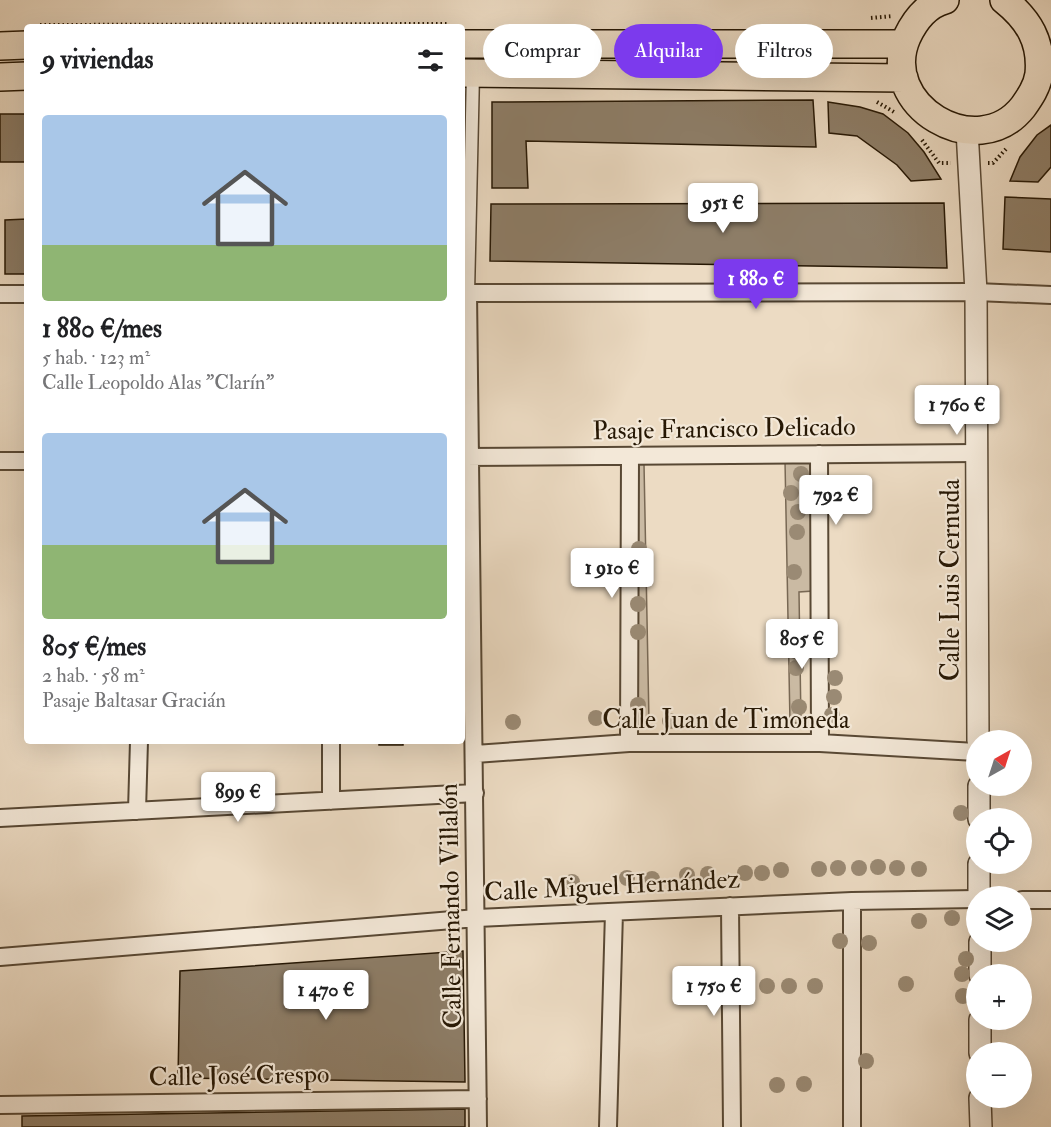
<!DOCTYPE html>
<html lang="es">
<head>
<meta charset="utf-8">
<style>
	body { margin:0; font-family:"IM FELL Double Pica",serif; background:#f2f2f2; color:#202124; height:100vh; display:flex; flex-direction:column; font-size:22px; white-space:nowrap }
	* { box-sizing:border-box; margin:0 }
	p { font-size:20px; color:#757577 }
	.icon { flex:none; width:33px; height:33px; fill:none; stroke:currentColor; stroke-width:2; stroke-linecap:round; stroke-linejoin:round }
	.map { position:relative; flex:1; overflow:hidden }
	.details { position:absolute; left:24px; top:24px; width:441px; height:720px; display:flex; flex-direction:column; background:#fff; border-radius:6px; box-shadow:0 6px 24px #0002 }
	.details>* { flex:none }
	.hud { position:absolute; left:483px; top:24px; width:477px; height:54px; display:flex; gap:12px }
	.needle { width:39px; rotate:39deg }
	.tools { position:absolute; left:966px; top:730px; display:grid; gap:12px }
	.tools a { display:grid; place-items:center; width:66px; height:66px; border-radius:50%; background:#fff; box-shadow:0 6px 24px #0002; font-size:30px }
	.price { position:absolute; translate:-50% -51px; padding:0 14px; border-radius:6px; background:#fff; color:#222; font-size:20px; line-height:39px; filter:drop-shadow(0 2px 3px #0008) }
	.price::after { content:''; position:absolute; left:50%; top:36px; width:18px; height:14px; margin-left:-9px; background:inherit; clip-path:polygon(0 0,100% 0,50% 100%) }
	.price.active { background:#7c3aed; color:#fff }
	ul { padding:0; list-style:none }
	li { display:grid; align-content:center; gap:12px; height:318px; padding:0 18px }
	li span { display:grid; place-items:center; height:186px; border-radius:6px; color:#555 }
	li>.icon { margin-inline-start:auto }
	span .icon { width:108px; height:108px; fill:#fffc; stroke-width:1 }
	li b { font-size:26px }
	h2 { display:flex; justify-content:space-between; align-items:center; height:72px; padding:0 18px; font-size:26px }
	.tag { padding:0 21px; border-radius:27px; background:#fff; box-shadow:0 6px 24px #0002; font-size:21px; line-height:54px }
	.tag.active { background:#7c3aed; color:#fff }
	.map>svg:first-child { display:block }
</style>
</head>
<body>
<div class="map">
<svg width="1051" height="1127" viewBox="0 0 1051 1127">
	<rect width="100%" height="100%" fill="#ecdbc3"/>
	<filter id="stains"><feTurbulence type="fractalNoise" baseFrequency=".00333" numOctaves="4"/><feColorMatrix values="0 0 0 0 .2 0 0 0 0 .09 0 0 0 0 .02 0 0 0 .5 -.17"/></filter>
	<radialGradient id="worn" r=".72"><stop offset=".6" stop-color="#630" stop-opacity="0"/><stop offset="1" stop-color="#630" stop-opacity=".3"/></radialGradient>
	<path fill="#cabaa3" stroke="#786854" stroke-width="1.5" d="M785,461H810L813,591L799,592L801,723H790Z
		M627,463L644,464L649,722L623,719Z"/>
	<path fill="#8d7d67" stroke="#261704" stroke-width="1.5" d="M813,100L816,147L526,141L528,188H492V102Z
		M828,102L860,107L883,114L908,133L924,152L941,179L911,181L897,165L857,136L829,133Z
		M0,114H27V162H0Z
		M1051,125V167L1038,182L1010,181L1020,157L1037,135Z
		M1005,197L1051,199V252L1003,249Z
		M944,203L947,268L490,261L491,204Z
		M27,219V274H5V220Z
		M379,741H403V745H379Z
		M463,951L465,1082L178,1078L180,971Z
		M465,1109V1127H22V1116Z"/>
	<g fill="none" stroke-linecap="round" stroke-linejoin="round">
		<defs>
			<path id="pedestrian" d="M468,293L473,73"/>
			<path id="minor" d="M462,293L976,292L1051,295
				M468,293L478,1127
				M0,294H27
				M819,454L820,743
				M463,457L977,453
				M0,461H27
				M629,743L630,456
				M475,754L629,743H820L976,752
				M331,801V741
				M137,811L139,741
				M0,818L475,793
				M1022,900H1051
				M852,901V1127
				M730,906L732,1127
				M0,957L477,918L852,901L976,899
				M0,1105L478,1099
				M608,1127L614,912"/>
			<path id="tertiary" d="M967,130L976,292L978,741
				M979,786V819
				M979,864V897
				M980,942V975
				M980,1020V1053
				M980,1098L981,1127"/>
			<path id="primary" d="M945,0C926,5 915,20 907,37C877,105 977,165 1023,107C1030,97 1037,87 1039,74C1042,42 1029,20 1004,0
				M462,44H904
				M0,46L27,45
				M462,73L904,78
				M0,77L27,76"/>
		</defs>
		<use href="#pedestrian" stroke="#584834" stroke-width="15"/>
		<use href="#minor" stroke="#584834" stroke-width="20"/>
		<use href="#tertiary" stroke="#584834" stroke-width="24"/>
		<use href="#primary" stroke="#261704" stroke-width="30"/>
		<path stroke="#261704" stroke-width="4" stroke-dasharray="1.5 3" stroke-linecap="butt" d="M871,18L893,16
			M40,25L449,24
			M877,102L894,112
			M922,140L939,163H951
			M988,163H993L1007,148"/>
		<use href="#pedestrian" stroke="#f3e8d8" stroke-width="12"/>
		<use href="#minor" stroke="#f3e8d8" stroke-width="16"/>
		<use href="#tertiary" stroke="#f3e8d8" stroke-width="21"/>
		<use href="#primary" stroke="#ecdbc3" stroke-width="27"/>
	</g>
	<g fill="#9a8a74">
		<circle cx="801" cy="474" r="8"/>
		<circle cx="791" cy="493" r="8"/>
		<circle cx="798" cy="512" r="8"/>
		<circle cx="797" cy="532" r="8"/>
		<circle cx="639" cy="549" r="8"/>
		<circle cx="794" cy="572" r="8"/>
		<circle cx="638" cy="604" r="8"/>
		<circle cx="798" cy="630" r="8"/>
		<circle cx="638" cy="632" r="8"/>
		<circle cx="797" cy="652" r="8"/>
		<circle cx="796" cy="668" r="8"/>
		<circle cx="835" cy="678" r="8"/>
		<circle cx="834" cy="697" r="8"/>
		<circle cx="638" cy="705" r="8"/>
		<circle cx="799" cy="707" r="8"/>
		<circle cx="832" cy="715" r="8"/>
		<circle cx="596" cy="718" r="8"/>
		<circle cx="670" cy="721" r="8"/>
		<circle cx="513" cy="722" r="8"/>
		<circle cx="961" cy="813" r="8"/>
		<circle cx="878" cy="867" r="8"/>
		<circle cx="838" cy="868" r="8"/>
		<circle cx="859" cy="868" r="8"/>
		<circle cx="897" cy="868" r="8"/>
		<circle cx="819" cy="869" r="8"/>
		<circle cx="919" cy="869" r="8"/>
		<circle cx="781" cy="870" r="8"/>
		<circle cx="745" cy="873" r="8"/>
		<circle cx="762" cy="873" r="8"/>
		<circle cx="708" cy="874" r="8"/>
		<circle cx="687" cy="875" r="8"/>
		<circle cx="627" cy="878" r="8"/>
		<circle cx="652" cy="879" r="8"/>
		<circle cx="572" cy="882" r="8"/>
		<circle cx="952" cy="918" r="8"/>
		<circle cx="919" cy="921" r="8"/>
		<circle cx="840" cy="941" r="8"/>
		<circle cx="869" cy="943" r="8"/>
		<circle cx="966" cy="959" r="8"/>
		<circle cx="962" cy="974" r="8"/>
		<circle cx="906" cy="984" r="8"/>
		<circle cx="767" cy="986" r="8"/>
		<circle cx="789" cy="986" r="8"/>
		<circle cx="815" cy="986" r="8"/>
		<circle cx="963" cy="996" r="8"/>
		<circle cx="866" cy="1061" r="8"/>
		<circle cx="804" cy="1084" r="8"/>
		<circle cx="777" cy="1085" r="8"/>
	</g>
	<g text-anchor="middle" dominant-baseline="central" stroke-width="4.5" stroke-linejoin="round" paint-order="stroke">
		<g font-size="26" fill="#261704" stroke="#f3e8d8">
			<text transform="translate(724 429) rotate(-1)">Pasaje Francisco Delicado</text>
			<text transform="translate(951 580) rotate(-90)">Calle Luis Cernuda</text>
			<text x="726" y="720">Calle Juan de Timoneda</text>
			<text transform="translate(612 886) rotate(-3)">Calle Miguel Hernández</text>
			<text transform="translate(451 906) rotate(-91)">Calle Fernando Villalón</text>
			<text transform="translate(239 1076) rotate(-1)">Calle José Crespo</text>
		</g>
	</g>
	<rect width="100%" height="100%" filter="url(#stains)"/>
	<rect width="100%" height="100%" fill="url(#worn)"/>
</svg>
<div class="tools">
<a><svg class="needle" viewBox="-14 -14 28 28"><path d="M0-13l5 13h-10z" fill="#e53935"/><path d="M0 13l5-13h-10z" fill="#757577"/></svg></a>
<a><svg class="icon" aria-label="locate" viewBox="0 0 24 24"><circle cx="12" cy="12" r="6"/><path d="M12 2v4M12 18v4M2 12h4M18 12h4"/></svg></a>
<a><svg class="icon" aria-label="layers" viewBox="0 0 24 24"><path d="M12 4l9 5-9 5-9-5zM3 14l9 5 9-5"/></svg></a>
<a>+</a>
<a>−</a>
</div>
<b class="price" style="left:723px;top:234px">951 €</b>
<b class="price active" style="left:756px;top:310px">1 880 €</b>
<b class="price" style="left:957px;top:436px">1 760 €</b>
<b class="price" style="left:836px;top:526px">792 €</b>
<b class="price" style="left:612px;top:599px">1 910 €</b>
<b class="price" style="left:802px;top:670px">805 €</b>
<b class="price" style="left:238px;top:823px">899 €</b>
<b class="price" style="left:714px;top:1017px">1 750 €</b>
<b class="price" style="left:326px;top:1021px">1 470 €</b>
<div class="hud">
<a class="tag">Comprar</a>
<a class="tag active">Alquilar</a>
<a class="tag">Filtros</a>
</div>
<section class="details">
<h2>9 viviendas<svg class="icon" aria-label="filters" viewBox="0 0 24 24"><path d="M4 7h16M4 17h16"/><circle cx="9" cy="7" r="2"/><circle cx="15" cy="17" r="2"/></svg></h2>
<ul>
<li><span style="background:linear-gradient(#a9c7e8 70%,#8fb573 0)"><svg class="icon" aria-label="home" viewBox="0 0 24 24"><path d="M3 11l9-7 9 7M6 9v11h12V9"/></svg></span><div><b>1 880 €/mes</b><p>5 hab. · 123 m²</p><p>Calle Leopoldo Alas &quot;Clarín&quot;</p></div></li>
<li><span style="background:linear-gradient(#a9c7e8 60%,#8fb573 0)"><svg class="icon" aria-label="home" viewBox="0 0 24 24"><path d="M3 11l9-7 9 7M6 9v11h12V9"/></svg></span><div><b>805 €/mes</b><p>2 hab. · 58 m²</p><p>Pasaje Baltasar Gracián</p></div></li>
</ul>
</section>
</div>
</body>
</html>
